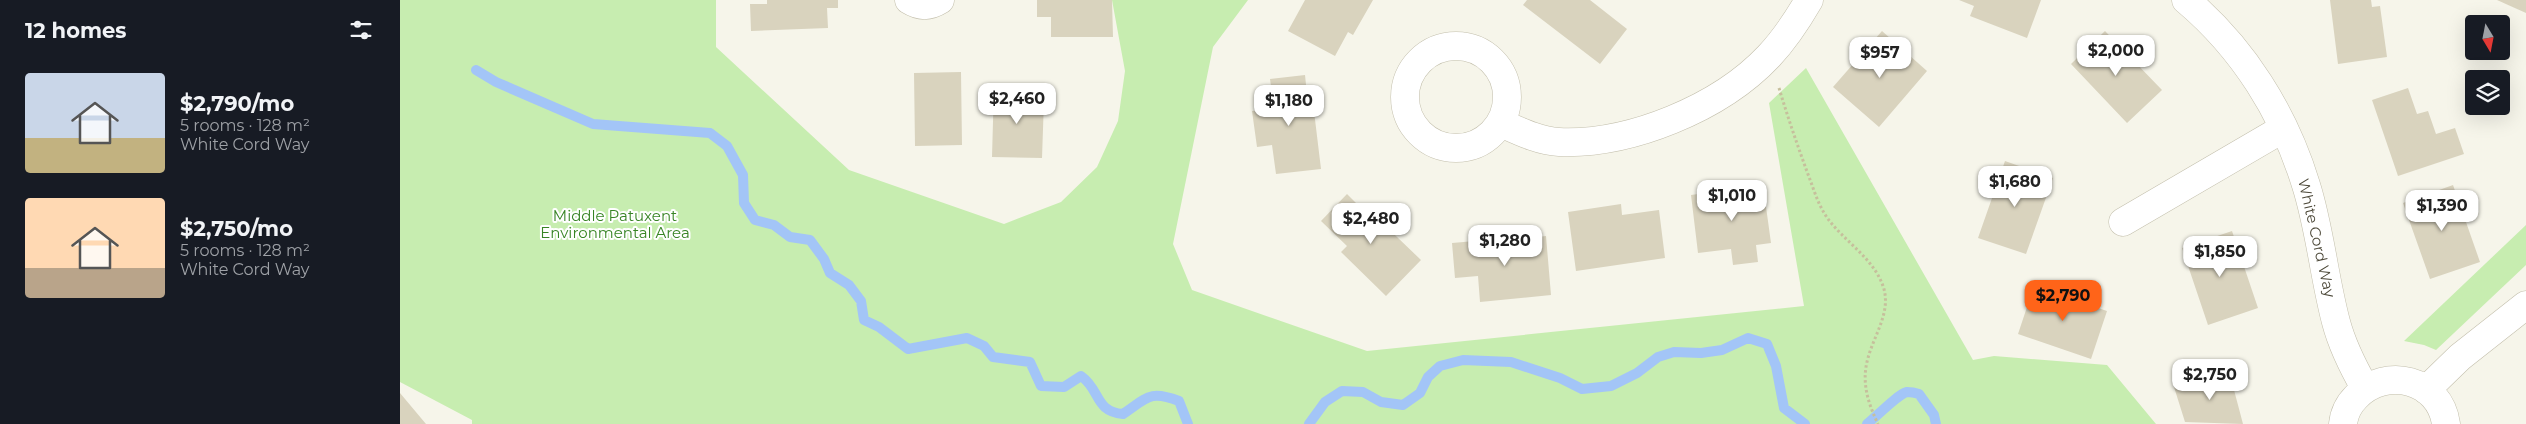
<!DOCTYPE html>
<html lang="en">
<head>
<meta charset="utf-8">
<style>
	body { margin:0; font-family:Montserrat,sans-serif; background:#242831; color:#f1f3f6; height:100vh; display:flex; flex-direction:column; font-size:19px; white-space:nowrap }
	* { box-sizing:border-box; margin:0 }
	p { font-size:16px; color:#9ea1a6 }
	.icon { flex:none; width:28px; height:28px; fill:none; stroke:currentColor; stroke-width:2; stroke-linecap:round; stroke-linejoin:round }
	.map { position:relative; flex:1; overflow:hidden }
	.panel { display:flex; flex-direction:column; background:#171b24; width:400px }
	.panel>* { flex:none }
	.needle { width:32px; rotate:170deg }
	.controls { position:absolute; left:2065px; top:15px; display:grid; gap:10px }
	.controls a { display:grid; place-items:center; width:45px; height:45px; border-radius:5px; background:#171b24; box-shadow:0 5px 20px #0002; font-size:25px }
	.price { position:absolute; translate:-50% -42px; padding:0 11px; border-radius:10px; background:#fff; color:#222; font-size:16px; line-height:32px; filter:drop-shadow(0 1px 2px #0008) }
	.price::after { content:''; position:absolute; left:50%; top:30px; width:15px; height:11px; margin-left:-8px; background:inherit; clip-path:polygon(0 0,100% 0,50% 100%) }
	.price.on { background:#ff6419; color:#111 }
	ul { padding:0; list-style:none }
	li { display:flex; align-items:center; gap:15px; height:125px; padding:0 25px }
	li span { display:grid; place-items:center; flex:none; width:140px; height:100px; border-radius:5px; color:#555 }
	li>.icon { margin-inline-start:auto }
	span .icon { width:60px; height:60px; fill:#fffc; stroke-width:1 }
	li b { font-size:21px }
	h2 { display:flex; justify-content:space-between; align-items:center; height:60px; padding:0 25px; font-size:21px }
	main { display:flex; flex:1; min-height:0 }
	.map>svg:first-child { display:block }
</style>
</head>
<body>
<main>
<section class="panel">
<h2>12 homes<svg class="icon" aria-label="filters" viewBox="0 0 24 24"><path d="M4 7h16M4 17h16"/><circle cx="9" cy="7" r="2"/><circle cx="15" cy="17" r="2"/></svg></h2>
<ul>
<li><span style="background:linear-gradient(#c9d6e8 65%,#c2b280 0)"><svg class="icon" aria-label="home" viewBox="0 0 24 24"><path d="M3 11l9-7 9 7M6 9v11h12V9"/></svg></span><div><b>$2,790/mo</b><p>5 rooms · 128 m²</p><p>White Cord Way</p></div></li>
<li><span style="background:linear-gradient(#ffd9b3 70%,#b9a48a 0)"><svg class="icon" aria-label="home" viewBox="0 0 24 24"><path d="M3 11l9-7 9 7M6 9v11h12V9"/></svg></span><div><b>$2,750/mo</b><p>5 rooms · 128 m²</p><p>White Cord Way</p></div></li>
</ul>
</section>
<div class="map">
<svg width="2126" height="424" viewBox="0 0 2126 424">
	<rect width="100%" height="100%" fill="#f6f5ea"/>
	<path fill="#c7edb0" d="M0,0H316V47L449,170L604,224L661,202L697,167L718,121L725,71L712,0H848L813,47L773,244L792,290L967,351L1404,306L1369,103L1406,68L1573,360L1594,356L1707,365L1756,424H72V420L0,382Z
		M2126,225V265L2036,350L2024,345L2004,341Z"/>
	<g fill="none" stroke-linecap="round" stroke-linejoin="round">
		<path stroke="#a3c5f7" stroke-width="10" d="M76,70L96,82L193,124L310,133L327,146L343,175L344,203L355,220L374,225L390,237L410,240L424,259L430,273L449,285L461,301L464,320L479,327L508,349L567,338L584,346L593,357L630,362L641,386L664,387L681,376C701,390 694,411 723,414C748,397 750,390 779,401L788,424
			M909,424L925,402L942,391L963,392L981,402L1003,405L1020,393L1028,377L1040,366L1063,360L1111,362L1160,378L1182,389L1211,386L1237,373L1258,357L1274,352L1301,353L1322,350L1348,338L1367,344L1376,366L1384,408L1405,424
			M1467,424C1476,417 1498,394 1507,392C1511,392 1516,393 1519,394L1534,415L1536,424"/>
	</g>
	<path fill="#d9d3be" d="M367,0H438V8H427L428,28L351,31L350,4H367Z
		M637,0H712L713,37H651V17H637Z
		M905,0H973L953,35L948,32L935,56L888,31Z
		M1127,0H1190L1227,29L1200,64L1123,5Z
		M1559,0H1641L1627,38L1570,16L1574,6Z
		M1930,0H1971L1972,7L1980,6L1987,57L1938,64Z
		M2097,0H2126V13Z
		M1482,31L1527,71L1479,127L1433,87Z
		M1705,31L1762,90L1727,123L1671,64Z
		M561,72L562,145L515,146L514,73Z
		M905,75L908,104L913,103L921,169L876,174L872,145L857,147L852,111L874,108L870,79Z
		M594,86L623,87L622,100H644L642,158L592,157Z
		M2008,88L2017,114L2028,111L2036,134L2055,128L2064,154L1998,176L1972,100Z
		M1605,161L1653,178L1626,254L1578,238Z
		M1363,185L1371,243L1356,245L1358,262L1333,265L1331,249L1298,253L1291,195Z
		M2053,185L2080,262L2030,279L2003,203Z
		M947,194L969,216L972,213L1021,260L986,296L941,252L947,246L921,221Z
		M1221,204L1222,215L1259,210L1265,258L1176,271L1168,212Z
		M1832,231L1858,308L1808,325L1782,248Z
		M1110,235V240L1146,236L1151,295L1080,302L1078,276L1055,278L1052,243L1075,241L1074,238Z
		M1634,286L1707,311L1691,359L1618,334Z
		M1829,371L1843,424L1785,422L1774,387Z
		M0,393L26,424H0Z"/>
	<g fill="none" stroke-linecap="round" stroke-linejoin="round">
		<defs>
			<path id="minor" d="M509,0C520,7 529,7 540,0
				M1786,0C1843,48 1884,113 1906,185C1920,229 1924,277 1936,322C1942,345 1953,367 1965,388
				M1005 97a51 51 0 1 1 102 0a51 51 0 1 1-102 0Z
				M1101,123C1119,131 1139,141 1159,142C1230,145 1320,108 1369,56C1384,40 1398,19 1409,0
				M1723,222L1884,128
				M2026,390L2060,357L2126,305
				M1943,424C1944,414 1949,404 1956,397C1986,366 2040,379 2046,424"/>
		</defs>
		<use href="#minor" stroke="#c3bfac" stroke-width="29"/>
		<path stroke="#c6bf9c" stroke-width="3" stroke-dasharray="2.5 2.5" stroke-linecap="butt" d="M1379,88C1388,118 1398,147 1409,177C1414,190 1418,204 1426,216C1442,240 1473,257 1483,286C1492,311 1474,335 1468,358C1461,382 1468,403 1478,424"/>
		<use href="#minor" stroke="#fff" stroke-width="28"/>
	</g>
	<g text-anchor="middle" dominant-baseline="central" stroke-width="4" stroke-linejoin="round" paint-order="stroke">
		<g font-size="15" fill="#378424" stroke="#fff">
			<text x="215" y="215">Middle Patuxent<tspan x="215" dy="17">Environmental Area</tspan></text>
		</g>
		<g font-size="15" fill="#4b4737" stroke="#fff">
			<text transform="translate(1917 238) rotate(77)">White Cord Way</text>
		</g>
	</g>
</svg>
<div class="controls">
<a><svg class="needle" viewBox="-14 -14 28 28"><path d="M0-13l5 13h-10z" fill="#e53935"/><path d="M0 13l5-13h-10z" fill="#9ea1a6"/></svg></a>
<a><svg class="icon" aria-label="layers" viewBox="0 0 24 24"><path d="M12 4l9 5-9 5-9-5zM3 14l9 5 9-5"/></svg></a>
</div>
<b class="price" style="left:1716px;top:77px">$2,000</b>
<b class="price" style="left:1480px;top:79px">$957</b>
<b class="price" style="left:617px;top:125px">$2,460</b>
<b class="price" style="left:889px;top:127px">$1,180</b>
<b class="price" style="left:1615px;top:208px">$1,680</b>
<b class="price" style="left:1332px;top:222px">$1,010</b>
<b class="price" style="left:2042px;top:232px">$1,390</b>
<b class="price" style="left:971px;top:245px">$2,480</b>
<b class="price" style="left:1105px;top:267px">$1,280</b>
<b class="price" style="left:1820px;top:278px">$1,850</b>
<b class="price on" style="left:1663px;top:322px">$2,790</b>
<b class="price" style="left:1810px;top:401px">$2,750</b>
</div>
</main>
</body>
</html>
